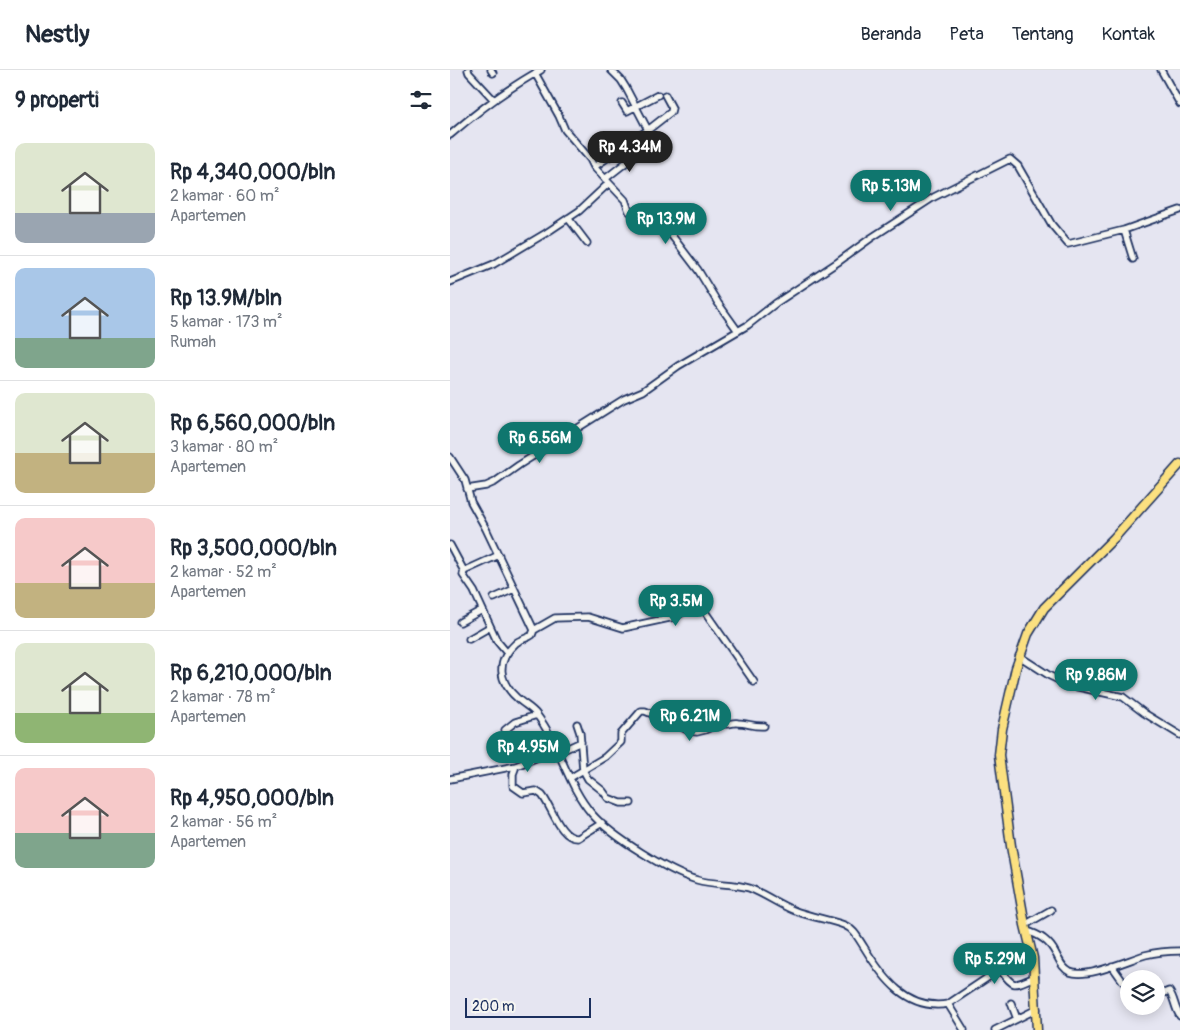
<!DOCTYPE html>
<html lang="id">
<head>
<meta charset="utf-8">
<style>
	body { margin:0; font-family:Pangolin,sans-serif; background:#f2f2f3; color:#1f2937; height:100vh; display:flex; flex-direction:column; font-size:19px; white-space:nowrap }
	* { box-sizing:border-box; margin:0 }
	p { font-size:16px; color:#747a83 }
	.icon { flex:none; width:28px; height:28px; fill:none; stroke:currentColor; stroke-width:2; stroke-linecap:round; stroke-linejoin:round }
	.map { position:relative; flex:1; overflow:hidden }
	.panel { display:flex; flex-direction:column; background:#fff; width:450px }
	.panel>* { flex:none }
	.tools { position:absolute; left:670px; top:900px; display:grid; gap:10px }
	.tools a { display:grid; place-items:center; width:45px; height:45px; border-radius:50%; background:#fff; box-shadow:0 2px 12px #0003; font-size:25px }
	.scale { position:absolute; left:15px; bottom:12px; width:126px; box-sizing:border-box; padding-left:5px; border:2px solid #1b2f5e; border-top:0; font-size:14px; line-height:18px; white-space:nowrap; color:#1b2f5e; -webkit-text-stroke:4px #f6f6f2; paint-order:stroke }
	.price { position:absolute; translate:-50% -42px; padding:0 11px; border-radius:18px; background:#0f766e; color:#fff; font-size:16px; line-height:32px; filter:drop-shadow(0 1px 2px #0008) }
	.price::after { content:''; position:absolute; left:50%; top:30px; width:15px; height:11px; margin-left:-8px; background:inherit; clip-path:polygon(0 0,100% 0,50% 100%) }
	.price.on { background:#222; color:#fff }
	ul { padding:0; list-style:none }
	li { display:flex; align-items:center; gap:15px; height:125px; padding:0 15px }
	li+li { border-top:1px solid #e0e1e3 }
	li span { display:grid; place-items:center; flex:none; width:140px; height:100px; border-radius:10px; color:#555 }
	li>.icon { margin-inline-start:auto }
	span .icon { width:60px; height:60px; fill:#fffc; stroke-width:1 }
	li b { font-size:21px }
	h2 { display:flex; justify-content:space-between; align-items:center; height:60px; padding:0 15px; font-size:21px }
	header { display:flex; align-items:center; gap:30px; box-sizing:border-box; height:70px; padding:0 25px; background:#fff; border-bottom:1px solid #e0e1e3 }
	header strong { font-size:24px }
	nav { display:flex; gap:28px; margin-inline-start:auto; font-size:18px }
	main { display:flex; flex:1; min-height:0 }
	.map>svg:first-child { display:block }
</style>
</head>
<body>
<header>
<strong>Nestly</strong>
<nav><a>Beranda</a><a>Peta</a><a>Tentang</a><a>Kontak</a></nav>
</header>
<main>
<section class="panel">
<h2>9 properti<svg class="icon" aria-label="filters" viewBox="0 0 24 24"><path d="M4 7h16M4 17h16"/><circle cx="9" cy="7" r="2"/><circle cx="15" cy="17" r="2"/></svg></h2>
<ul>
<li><span style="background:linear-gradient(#dfe7d0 70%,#9aa5b1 0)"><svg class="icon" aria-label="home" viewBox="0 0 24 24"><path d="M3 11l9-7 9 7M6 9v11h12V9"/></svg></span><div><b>Rp 4,340,000/bln</b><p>2 kamar · 60 m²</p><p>Apartemen</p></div></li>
<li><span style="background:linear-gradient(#a9c7e8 70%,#7fa58c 0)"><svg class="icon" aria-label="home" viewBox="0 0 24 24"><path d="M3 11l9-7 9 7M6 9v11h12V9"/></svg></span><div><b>Rp 13.9M/bln</b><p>5 kamar · 173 m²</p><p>Rumah</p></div></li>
<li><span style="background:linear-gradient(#dfe7d0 60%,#c2b280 0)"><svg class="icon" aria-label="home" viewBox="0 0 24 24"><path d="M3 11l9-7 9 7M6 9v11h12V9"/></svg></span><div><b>Rp 6,560,000/bln</b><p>3 kamar · 80 m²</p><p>Apartemen</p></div></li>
<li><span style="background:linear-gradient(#f6c9c9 65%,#c2b280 0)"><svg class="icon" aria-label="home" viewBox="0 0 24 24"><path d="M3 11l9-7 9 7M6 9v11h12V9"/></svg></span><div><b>Rp 3,500,000/bln</b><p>2 kamar · 52 m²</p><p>Apartemen</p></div></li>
<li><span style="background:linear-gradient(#dfe7d0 70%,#8fb573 0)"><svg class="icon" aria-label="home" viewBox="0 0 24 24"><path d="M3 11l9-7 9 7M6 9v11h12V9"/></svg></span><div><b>Rp 6,210,000/bln</b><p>2 kamar · 78 m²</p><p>Apartemen</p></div></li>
<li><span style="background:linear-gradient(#f6c9c9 65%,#7fa58c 0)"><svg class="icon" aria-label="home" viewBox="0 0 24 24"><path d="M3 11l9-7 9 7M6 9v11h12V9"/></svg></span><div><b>Rp 4,950,000/bln</b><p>2 kamar · 56 m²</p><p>Apartemen</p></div></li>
</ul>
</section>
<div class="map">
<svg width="730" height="960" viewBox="0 0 730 960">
	<rect width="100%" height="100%" fill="#e5e5f1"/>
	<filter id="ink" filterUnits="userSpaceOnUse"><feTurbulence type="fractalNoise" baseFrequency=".02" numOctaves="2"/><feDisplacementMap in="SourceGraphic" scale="10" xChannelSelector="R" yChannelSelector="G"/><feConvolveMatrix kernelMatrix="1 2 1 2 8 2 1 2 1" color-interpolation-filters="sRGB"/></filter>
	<g filter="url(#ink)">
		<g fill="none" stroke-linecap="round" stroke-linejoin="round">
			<defs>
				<path id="minor" d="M18,0L19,3L44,30
					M41,0L43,3
					M711,0L730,34
					M85,3L109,46L115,60L140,89L144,97L175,130L179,141L189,149L211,154L216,158L248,200L268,233L288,261
					M172,33L177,41L208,25
					M198,60L221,42L222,38L215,25
					M0,65C28,41 58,18 91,0
					M144,97L198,60L176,18L171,10L161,0
					M155,109L192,80
					M118,148L137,173
					M674,160L683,189
					M0,212L44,194L96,163L129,141L159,113
					M0,387L15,410L21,432L36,459L84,560L82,565C77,569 70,569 66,573C46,591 48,611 67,628C73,634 82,638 87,645C110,675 117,715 142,744C161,766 219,802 247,810C264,815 283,813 299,818C315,824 328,834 343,840C360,847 378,849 394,855C404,859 408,868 414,877C433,908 457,941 498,934L514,960
					M17,419L36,416L45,412L69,395L174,329L193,321L228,296L298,255L326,233L388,192L421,168L484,127L560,89L568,96L602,155L618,174L674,160L730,140
					M0,475L14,501L13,505L24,521L47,571L57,583
					M14,501L49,485
					M44,528L64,519
					M10,552L32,540
					M84,560L105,548L138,547L173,558L224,547L248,534L251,536L304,612
					M19,569L40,557
					M569,586L600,606L619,615L673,627L694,643L730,665
					M127,654L130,663L133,700L138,709L153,721L158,728L171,733H181
					M55,660L65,652L87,645
					M109,682L131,672
					M95,683L106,676
					M66,696L63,704V716L73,723L86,721L92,725C102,737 110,769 128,768L152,753
					M120,708L155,687L171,672V664L191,641H195L207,646L216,641L223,652L239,661L247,662L255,660L271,653C278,656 281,652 288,653C297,653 304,657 314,656
					M0,709L66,696L88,687
					M575,855L601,840
					M576,861C589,864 600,872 606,884C610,891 612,898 620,902C637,909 678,890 695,885C707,882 718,881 730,881
					M662,896L679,920
					M706,926L719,921C725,929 724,937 730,946
					M561,933L567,949
					M498,934L546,902H552C565,920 566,914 585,907
					M545,960L587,939"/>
				<path id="major" d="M587,960L583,888L575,855L561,776L549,685L552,659L566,598L578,564L594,538L664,468L730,394"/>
			</defs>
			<use href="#minor" stroke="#1b2f5e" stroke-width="9"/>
			<use href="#major" stroke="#1b2f5e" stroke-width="11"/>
			<use href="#minor" stroke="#f6f6f2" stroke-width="5.5"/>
			<use href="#major" stroke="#fbe080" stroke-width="8"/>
		</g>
	</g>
</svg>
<div class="tools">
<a><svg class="icon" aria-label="layers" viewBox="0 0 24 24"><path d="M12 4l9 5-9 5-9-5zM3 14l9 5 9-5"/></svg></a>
</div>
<div class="scale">200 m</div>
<b class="price on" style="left:180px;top:103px">Rp 4.34M</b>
<b class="price" style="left:441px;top:142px">Rp 5.13M</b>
<b class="price" style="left:216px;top:175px">Rp 13.9M</b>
<b class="price" style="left:90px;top:394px">Rp 6.56M</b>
<b class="price" style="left:226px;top:557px">Rp 3.5M</b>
<b class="price" style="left:646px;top:631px">Rp 9.86M</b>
<b class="price" style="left:240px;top:672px">Rp 6.21M</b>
<b class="price" style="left:78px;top:703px">Rp 4.95M</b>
<b class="price" style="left:545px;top:915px">Rp 5.29M</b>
</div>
</main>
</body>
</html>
